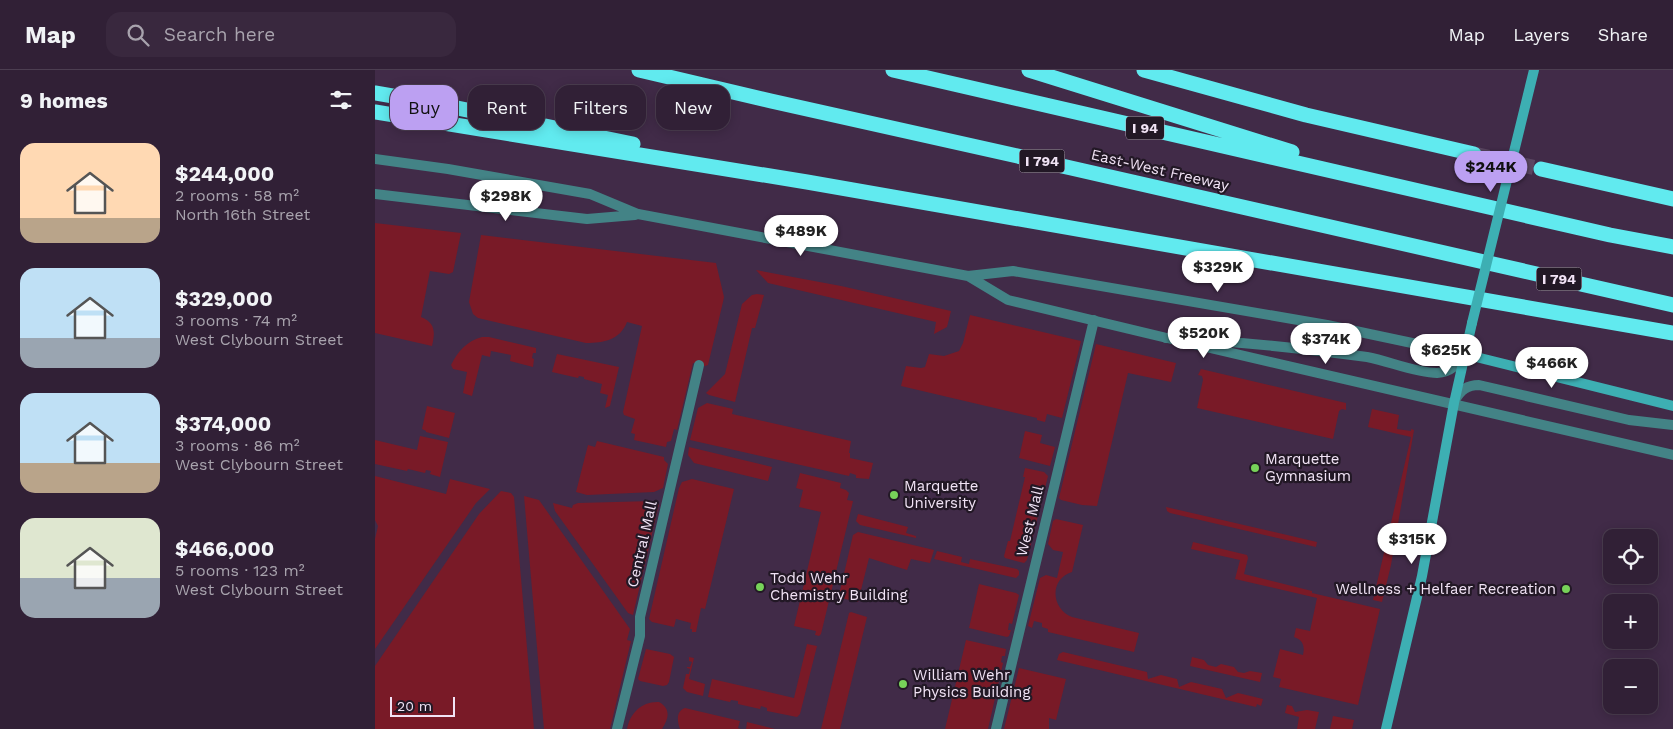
<!DOCTYPE html>
<html lang="en">
<head>
<meta charset="utf-8">
<style>
	body { margin:0; font-family:"Work Sans",sans-serif; background:#39283e; color:#f1f3f6; height:100vh; display:flex; flex-direction:column; font-size:19px; white-space:nowrap }
	* { box-sizing:border-box; margin:0 }
	p { font-size:16px; color:#a8a3ad }
	.icon { flex:none; width:28px; height:28px; fill:none; stroke:currentColor; stroke-width:2; stroke-linecap:round; stroke-linejoin:round }
	.map { position:relative; flex:1; overflow:hidden }
	.details { display:flex; flex-direction:column; background:#312036; width:375px }
	.details>* { flex:none }
	.banner { position:absolute; left:15px; top:15px; width:475px; height:45px; display:flex; gap:10px }
	.controls { position:absolute; left:1228px; top:459px; display:grid; gap:10px }
	.controls a { display:grid; place-items:center; width:55px; height:55px; border-radius:10px; background:#312036; box-shadow:0 2px 12px #0003,0 0 0 1px #4c3e51; font-size:25px }
	.scale { position:absolute; left:15px; bottom:12px; width:65px; box-sizing:border-box; padding-left:5px; border:2px solid #f1e3f5; border-top:0; font-size:14px; line-height:18px; white-space:nowrap; color:#f1e3f5; -webkit-text-stroke:4px #221825; paint-order:stroke }
	.price { position:absolute; translate:-50% -42px; padding:0 11px; border-radius:18px; background:#fff; color:#222; font-size:16px; line-height:32px; filter:drop-shadow(0 1px 2px #0008) }
	.price::after { content:''; position:absolute; left:50%; top:30px; width:15px; height:11px; margin-left:-8px; background:inherit; clip-path:polygon(0 0,100% 0,50% 100%) }
	.price.selected { background:#bca0f2; color:#111 }
	ul { padding:0; list-style:none }
	li { display:flex; align-items:center; gap:15px; height:125px; padding:0 20px }
	li span { display:grid; place-items:center; flex:none; width:140px; height:100px; border-radius:15px; color:#555 }
	li>.icon { margin-inline-start:auto }
	span .icon { width:60px; height:60px; fill:#fffc; stroke-width:1 }
	li b { font-size:21px }
	h2 { display:flex; justify-content:space-between; align-items:center; height:60px; padding:0 20px; font-size:21px }
	.tag { padding:0 18px; border-radius:15px; background:#312036; box-shadow:0 2px 12px #0003,0 0 0 1px #4c3e51; font-size:18px; line-height:45px }
	.tag.selected { background:#bca0f2; color:#111 }
	header { display:flex; align-items:center; gap:30px; box-sizing:border-box; height:70px; padding:0 25px; background:#312036; border-bottom:1px solid #4c3e51 }
	header strong { font-size:24px }
	nav { display:flex; gap:28px; margin-inline-start:auto; font-size:18px }
	.search { width:350px; height:45px; background:#39283e; display:flex; align-items:center; gap:12px; box-sizing:border-box; padding:0 18px; border-radius:15px; color:#a8a3ad; font-size:19px }
	main { display:flex; flex:1; min-height:0 }
	.map>svg:first-child { display:block }
</style>
</head>
<body>
<header>
<strong>Map</strong>
<div class="search"><svg class="icon" aria-label="search" viewBox="0 0 24 24"><circle cx="10" cy="10" r="6"/><path d="M15 15l6 6"/></svg>Search here</div>
<nav><a>Map</a><a>Layers</a><a>Share</a></nav>
</header>
<main>
<section class="details">
<h2>9 homes<svg class="icon" aria-label="filters" viewBox="0 0 24 24"><path d="M4 7h16M4 17h16"/><circle cx="9" cy="7" r="2"/><circle cx="15" cy="17" r="2"/></svg></h2>
<ul>
<li><span style="background:linear-gradient(#ffd9b3 75%,#b9a48a 0)"><svg class="icon" aria-label="home" viewBox="0 0 24 24"><path d="M3 11l9-7 9 7M6 9v11h12V9"/></svg></span><div><b>$244,000</b><p>2 rooms · 58 m²</p><p>North 16th Street</p></div></li>
<li><span style="background:linear-gradient(#bfe0f5 70%,#9aa5b1 0)"><svg class="icon" aria-label="home" viewBox="0 0 24 24"><path d="M3 11l9-7 9 7M6 9v11h12V9"/></svg></span><div><b>$329,000</b><p>3 rooms · 74 m²</p><p>West Clybourn Street</p></div></li>
<li><span style="background:linear-gradient(#bfe0f5 70%,#b9a48a 0)"><svg class="icon" aria-label="home" viewBox="0 0 24 24"><path d="M3 11l9-7 9 7M6 9v11h12V9"/></svg></span><div><b>$374,000</b><p>3 rooms · 86 m²</p><p>West Clybourn Street</p></div></li>
<li><span style="background:linear-gradient(#dfe7d0 60%,#9aa5b1 0)"><svg class="icon" aria-label="home" viewBox="0 0 24 24"><path d="M3 11l9-7 9 7M6 9v11h12V9"/></svg></span><div><b>$466,000</b><p>5 rooms · 123 m²</p><p>West Clybourn Street</p></div></li>
</ul>
</section>
<div class="map">
<svg width="1298" height="659" viewBox="0 0 1298 659">
	<rect width="100%" height="100%" fill="#412b48"/>
	<path fill="#791a27" d="M0,153L86,163L78,202L74,204L55,201L46,247C61,253 60,263 57,276L0,263Z
		M106,165L341,193L349,227L348,232L333,295L330,296L318,293L302,360L299,359L296,371L292,372L291,377L259,370L260,364L256,363L260,349L249,345L248,342L267,256L252,252C245,270 229,273 211,273L103,248L98,244L94,232Z
		M381,200L466,216L576,241L572,257L559,264L561,252L393,213Z
		M382,224L389,225L380,258H377L360,332L334,325L331,323L350,304L367,234L377,225Z
		M595,245L706,271L687,348L672,344L670,352L662,350V348L526,316L531,296L546,298L550,297L554,284L569,286L584,281L588,273Z
		M107,267H114L161,278V283H158L157,288L159,289L158,297L135,291L136,285L116,281L115,287L107,285L97,326L88,323L92,302L78,299L76,295C83,281 92,271 107,267Z
		M721,274L801,293L796,312L753,303L722,436L707,435L686,430L684,428Z
		M182,284L244,297L235,336L230,338L233,325L225,323L227,314L209,309V307L204,306L203,308L177,302Z
		M826,299L971,333V340L967,339L964,341L958,369L822,338L828,310L827,306L823,305Z
		M332,333L358,339L357,344L476,371L474,383H475V388L498,393L494,409L481,408V405L475,403L474,406L315,370L323,338Z
		M52,336L80,343L74,368L51,362V361L47,359Z
		M997,339L1024,345L1022,359L1036,361V359L1039,360L1016,495L1007,532L998,530L1036,367L993,357Z
		M650,361L667,365L665,373L680,377L675,396L644,388Z
		M45,366L73,372L65,407L55,404L56,401L51,400L50,403L33,399L32,401L0,394V370L42,380Z
		M222,371L289,387V390L293,394L288,418L279,422L212,425L201,422L213,375L220,377Z
		M314,377L397,397L393,411L319,393L313,385Z
		M650,398L669,402L673,406L652,490L649,493L630,488L629,486L633,471H635L650,407H648Z
		M425,403L466,413L465,418L471,420L474,423L472,430L478,431L446,564L444,566L440,565L441,561L419,556L446,442L424,437L428,420L421,418Z
		M0,406L71,424L75,409L115,419L101,433L0,579V469L3,456L0,450Z
		M317,409L359,419L330,539L326,538L321,562H317V559H315L316,553L301,549L299,557L277,552L274,549L304,418L307,412Z
		M126,421L136,423L139,427L159,659H0V596L104,444Z
		M149,426L164,430L255,559L252,570L256,571L235,659H169Z
		M278,431L284,434L258,545L253,543L180,441L178,433L197,438L198,435L203,433Z
		M791,437L942,472L941,477L795,443L792,441Z
		M483,444L533,457L531,463L541,466V468L485,455L481,451Z
		M681,449L708,455L697,502C674,509 676,539 697,547L764,563L759,582L673,562V559L667,557V553L659,551L657,558L653,556L665,508L671,505L682,508L688,482L678,480L673,474L678,451Z
		M483,462L559,480L555,493L536,489L532,500L494,488L483,532L466,528L464,525L478,465Z
		M818,472L872,485L873,488L869,504L937,521V523L1005,539L983,635L904,617L906,609L898,607L905,579L928,585C930,576 928,570 919,567L921,558L935,561L942,528L860,509L865,490L816,479Z
		M562,481L587,487L586,492L594,494L595,489L642,499L644,501V505L641,508L559,489Z
		M604,514L641,523L644,525L637,554L634,553L633,560H636L634,566L632,567L594,558Z
		M476,542L492,547L465,659H446L474,543Z
		M591,570L631,579L630,586H627L626,592L628,593L613,659H570Z
		M432,574L442,576L425,644L422,647L392,641V638L386,636L385,639L363,634V631L356,630L355,632L333,627L337,609L419,628Z
		M271,579L295,584L299,587L294,612L292,615L288,616L265,611L263,609Z
		M688,582L772,602L773,609L786,605L802,609L804,617L816,612L847,619L851,628L863,623L888,629L886,636L882,634L881,637L682,590L684,584Z
		M314,587L319,588L314,609L330,614L328,626L312,622L308,618L311,604H314L315,599L312,598V597H315L317,592L314,591Z
		M817,587L829,590L833,595L841,597L846,594L859,597L863,602L869,603L875,601L887,603L885,612L815,596Z
		M644,598L691,609L681,650L674,648V659H629Z
		M284,632C296,639 294,648 287,659H252C255,643 267,631 284,632Z
		M912,635L917,636L920,642L932,640L944,642L940,659H922L924,647L910,643Z
		M310,638L365,651L363,658L365,659H305C302,651 301,641 310,638Z
		M958,646L979,650L977,659H955Z
		M372,652L400,659H371Z"/>
	<g fill="none" stroke-linecap="round" stroke-linejoin="round">
		<path stroke="#5b4762" stroke-width="15" stroke-dasharray="15 8" stroke-linecap="butt" d="M1099,84L1166,99"/>
		<path stroke="#438386" stroke-width="10" d="M242,659L265,566V547L324,295
			M621,659L719,250"/>
		<path stroke="#438386" stroke-width="10" d="M0,89L73,99L215,124L263,144L593,206L638,201L952,255L1089,284C1082,295 1076,302 1062,303C1040,303 1014,291 992,287C925,278 859,271 791,268
			M0,124L212,149L260,145
			M593,206L633,230L796,269
			M818,274L1298,385
			M1080,330C1086,320 1092,315 1104,315L1254,350L1298,355"/>
		<path stroke="#3dafb3" stroke-width="10" d="M1089,284L1298,336
			M1011,659L1047,506L1079,333L1097,253"/>
		<path stroke="#61eaef" stroke-width="15" d="M264,0L396,31L696,98L1298,235
			M518,0L1235,165L1298,177
			M654,0L917,82
			M769,0L931,45L1099,84
			M0,23L58,33L258,74
			M0,42L432,112L1298,263
			M1166,99L1298,129"/>
		<path stroke="#3dafb3" stroke-width="10" d="M1097,253L1159,0"/>
	</g>
	<g fill="#77d259" stroke="#221825" stroke-width="2">
		<circle cx="880" cy="398" r="5"/>
		<circle cx="519" cy="425" r="5"/>
		<circle cx="385" cy="517" r="5"/>
		<circle cx="1191" cy="519" r="5"/>
		<circle cx="528" cy="614" r="5"/>
	</g>
	<g text-anchor="middle" dominant-baseline="central" stroke-width="4.5" stroke-linejoin="round" paint-order="stroke">
		<g fill="#221825" stroke="#b3a6b7" stroke-width="1">
			<rect x="751" y="46.5" width="38" height="23" rx="4"/>
			<rect x="644.5" y="79.5" width="45" height="23" rx="4"/>
			<rect x="1161.5" y="197.5" width="45" height="23" rx="4"/>
		</g>
		<g font-size="14" font-weight="bold" fill="#f1e3f5">
			<text x="770" y="58">I 94</text>
			<text x="667" y="91">I 794</text>
			<text x="1184" y="209">I 794</text>
		</g>
		<g font-size="15" fill="#f1e3f5" stroke="#221825">
			<text transform="translate(785 100) rotate(13)">East-West Freeway</text>
			<text transform="translate(655 451) rotate(-76)">West Mall</text>
			<text transform="translate(267 474) rotate(-77)">Central Mall</text>
		</g>
		<g font-size="15" fill="#f1e3f5" stroke="#221825" text-anchor="start">
			<text x="890" y="389">Marquette<tspan x="890" dy="17">Gymnasium</tspan></text>
			<text x="529" y="416">Marquette<tspan x="529" dy="17">University</tspan></text>
			<text x="395" y="508">Todd Wehr<tspan x="395" dy="17">Chemistry Building</tspan></text>
			<text x="1181" y="519" text-anchor="end">Wellness + Helfaer Recreation</text>
			<text x="538" y="605">William Wehr<tspan x="538" dy="17">Physics Building</tspan></text>
		</g>
	</g>
</svg>
<div class="controls">
<a><svg class="icon" aria-label="locate" viewBox="0 0 24 24"><circle cx="12" cy="12" r="6"/><path d="M12 2v4M12 18v4M2 12h4M18 12h4"/></svg></a>
<a>+</a>
<a>−</a>
</div>
<div class="scale">20 m</div>
<b class="price selected" style="left:1116px;top:123px">$244K</b>
<b class="price" style="left:131px;top:152px">$298K</b>
<b class="price" style="left:426px;top:187px">$489K</b>
<b class="price" style="left:843px;top:223px">$329K</b>
<b class="price" style="left:829px;top:289px">$520K</b>
<b class="price" style="left:951px;top:295px">$374K</b>
<b class="price" style="left:1071px;top:306px">$625K</b>
<b class="price" style="left:1177px;top:319px">$466K</b>
<b class="price" style="left:1037px;top:495px">$315K</b>
<div class="banner">
<a class="tag selected">Buy</a>
<a class="tag">Rent</a>
<a class="tag">Filters</a>
<a class="tag">New</a>
</div>
</div>
</main>
</body>
</html>
